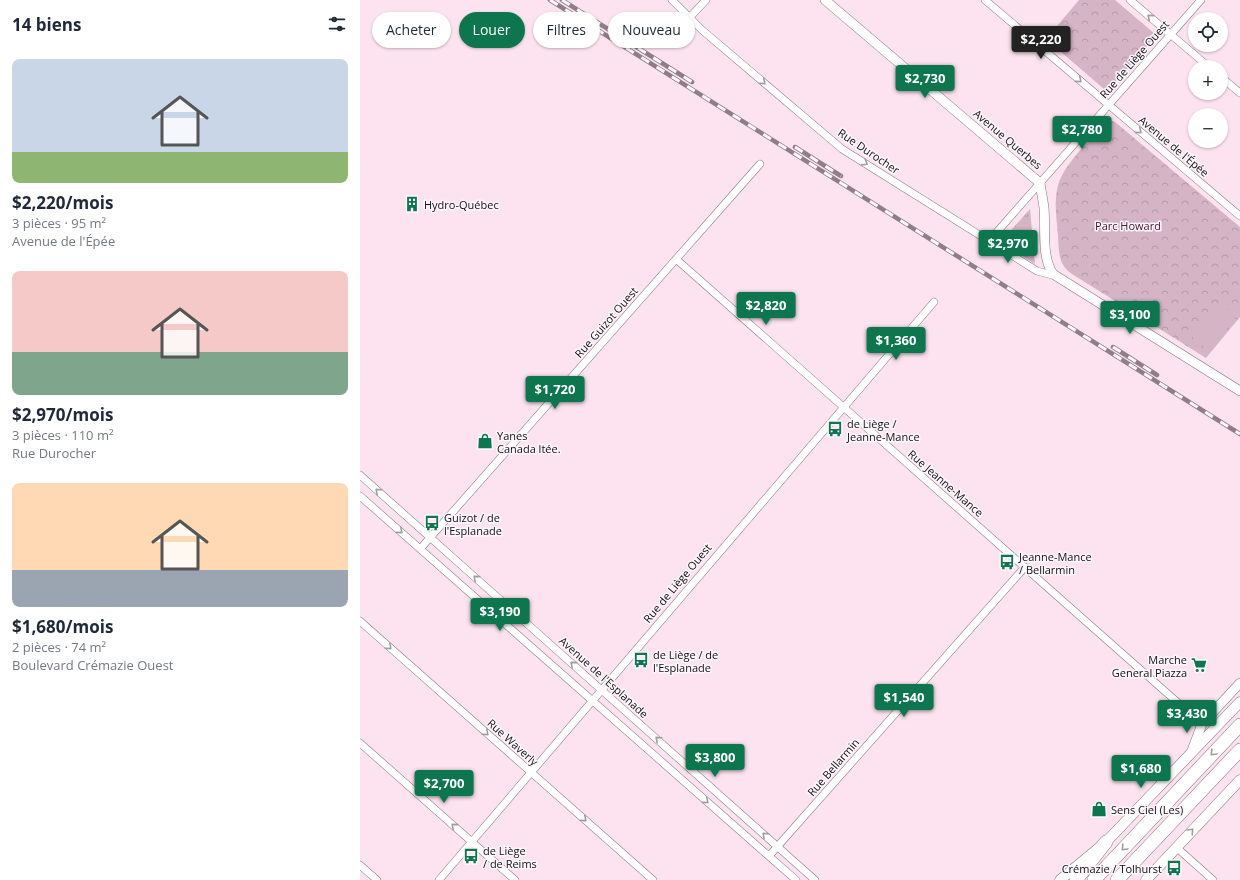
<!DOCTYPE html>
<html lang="fr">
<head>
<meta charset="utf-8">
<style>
	body { margin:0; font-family:"Open Sans",sans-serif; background:#f6f6f7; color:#1f2937; height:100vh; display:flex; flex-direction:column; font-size:15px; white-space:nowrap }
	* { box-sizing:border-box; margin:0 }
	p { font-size:13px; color:#747a83 }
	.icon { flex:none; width:22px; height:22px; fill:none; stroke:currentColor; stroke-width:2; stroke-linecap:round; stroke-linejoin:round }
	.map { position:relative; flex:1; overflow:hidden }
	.side { display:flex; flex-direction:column; background:#fff; width:360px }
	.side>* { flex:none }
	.top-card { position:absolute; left:12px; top:12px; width:380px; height:36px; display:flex; gap:8px }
	.fabs { position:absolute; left:828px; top:12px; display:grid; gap:8px }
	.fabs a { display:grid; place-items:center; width:40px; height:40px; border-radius:50%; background:#fff; box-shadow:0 1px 3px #0004; font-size:20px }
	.price { position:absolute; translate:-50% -34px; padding:0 9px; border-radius:4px; background:#0e764e; color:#fff; font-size:13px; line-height:26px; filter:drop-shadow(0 1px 2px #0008) }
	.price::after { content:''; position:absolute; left:50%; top:24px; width:12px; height:9px; margin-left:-6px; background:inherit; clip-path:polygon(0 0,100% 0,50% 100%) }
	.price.on { background:#222; color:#fff }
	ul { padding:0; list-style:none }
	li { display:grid; align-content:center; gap:8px; height:212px; padding:0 12px }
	li span { display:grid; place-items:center; height:124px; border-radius:8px; color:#555 }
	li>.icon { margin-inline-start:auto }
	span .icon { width:72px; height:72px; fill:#fffc; stroke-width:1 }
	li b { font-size:17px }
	h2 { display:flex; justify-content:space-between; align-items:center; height:48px; padding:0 12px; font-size:17px }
	.tag { padding:0 14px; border-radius:18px; background:#fff; box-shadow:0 1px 3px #0004; font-size:14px; line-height:36px }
	.tag.on { background:#0e764e; color:#fff }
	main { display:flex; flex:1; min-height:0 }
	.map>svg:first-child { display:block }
</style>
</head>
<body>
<main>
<section class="side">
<h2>14 biens<svg class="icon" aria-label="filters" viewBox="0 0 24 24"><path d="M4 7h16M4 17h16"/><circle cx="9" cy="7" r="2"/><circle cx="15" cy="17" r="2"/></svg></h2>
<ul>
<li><span style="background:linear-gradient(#c9d6e8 75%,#8fb573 0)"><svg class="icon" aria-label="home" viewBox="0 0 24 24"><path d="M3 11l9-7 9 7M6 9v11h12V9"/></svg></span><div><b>$2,220/mois</b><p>3 pièces · 95 m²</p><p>Avenue de l'Épée</p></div></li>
<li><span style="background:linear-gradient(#f6c9c9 65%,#7fa58c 0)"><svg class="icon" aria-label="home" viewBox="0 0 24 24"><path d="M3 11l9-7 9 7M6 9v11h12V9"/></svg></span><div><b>$2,970/mois</b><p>3 pièces · 110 m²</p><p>Rue Durocher</p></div></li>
<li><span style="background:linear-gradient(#ffd9b3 70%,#9aa5b1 0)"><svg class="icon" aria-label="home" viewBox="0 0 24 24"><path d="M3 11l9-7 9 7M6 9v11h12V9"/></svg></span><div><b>$1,680/mois</b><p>2 pièces · 74 m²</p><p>Boulevard Crémazie Ouest</p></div></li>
</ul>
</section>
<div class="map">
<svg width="880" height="880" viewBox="0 0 880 880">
	<defs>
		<pattern id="grass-tufts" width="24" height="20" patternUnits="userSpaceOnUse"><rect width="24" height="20" fill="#d4b4c5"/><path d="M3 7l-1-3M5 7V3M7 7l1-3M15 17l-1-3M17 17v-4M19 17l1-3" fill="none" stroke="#b59aa8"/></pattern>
		<pattern id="forest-crowns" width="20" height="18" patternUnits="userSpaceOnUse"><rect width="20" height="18" fill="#d4b4c5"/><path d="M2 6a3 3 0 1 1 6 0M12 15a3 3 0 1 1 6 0" fill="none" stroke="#b59aa8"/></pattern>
	</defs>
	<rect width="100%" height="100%" fill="#fde3f0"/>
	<path fill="url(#grass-tufts)" d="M670,209L675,264L646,246L643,242L645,237Z"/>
	<path fill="url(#forest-crowns)" d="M719,0H755L795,34V37L748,90L744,89L686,39Z
		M749,120L755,122L880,227V317L846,358L712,274C698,265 699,251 698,236C697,221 694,205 697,190C701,165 732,139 749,120Z"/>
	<path fill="#d4b4c5" d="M859,303L876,317L848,350L832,337Z"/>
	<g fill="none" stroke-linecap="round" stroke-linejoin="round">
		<defs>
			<path id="minor" d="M312,0L342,30L482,149L677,271L696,276
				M625,0L880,216
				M770,0L849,67
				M330,17L346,0
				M861,77L880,93
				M629,241L841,0
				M316,259L842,724
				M0,475L455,880
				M0,496L436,880
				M60,549L400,164
				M0,621L293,880
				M0,743L155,880
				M816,847L853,880
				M409,856L665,567
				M0,865L17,880
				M79,880L574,302"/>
			<path id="tertiary" d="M465,0L680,183C681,191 683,199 684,208C686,228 681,256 693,274L880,391
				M831,753L842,724L880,683"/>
			<path id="secondary" d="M700,880L746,842L880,702
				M786,880L880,780"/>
			<path id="motorway" d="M716,880L746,842
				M734,880L880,725
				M757,880L880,750"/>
		</defs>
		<use href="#minor" stroke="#89737f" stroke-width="8"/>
		<use href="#tertiary" stroke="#89737f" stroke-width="10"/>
		<use href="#secondary" stroke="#89737f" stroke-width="11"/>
		<use href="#motorway" stroke="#89737f" stroke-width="14"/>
		<use href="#minor" stroke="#fff" stroke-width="7"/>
		<use href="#tertiary" stroke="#fff" stroke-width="9"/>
		<use href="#secondary" stroke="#fff" stroke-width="10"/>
		<use href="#motorway" stroke="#fff" stroke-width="13"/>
		<defs>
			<path id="rail" d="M190,0L880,434
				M202,0L332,82
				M435,147L481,176
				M753,347L797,375"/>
		</defs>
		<use href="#rail" stroke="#8f7d87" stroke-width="4.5"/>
		<use href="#rail" stroke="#fcf7fa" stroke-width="3" stroke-dasharray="9" stroke-linecap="butt"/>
	</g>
	<defs><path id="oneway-chevron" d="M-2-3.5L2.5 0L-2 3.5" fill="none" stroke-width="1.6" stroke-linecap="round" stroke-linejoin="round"/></defs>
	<g stroke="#a19ea0">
		<use href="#oneway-chevron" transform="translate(790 17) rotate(-140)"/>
		<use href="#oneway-chevron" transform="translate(719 80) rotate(40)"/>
		<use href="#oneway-chevron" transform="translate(403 82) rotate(40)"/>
		<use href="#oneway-chevron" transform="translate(779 131) rotate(40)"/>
		<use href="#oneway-chevron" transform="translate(505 163) rotate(32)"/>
		<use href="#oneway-chevron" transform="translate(18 491) rotate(-138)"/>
		<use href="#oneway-chevron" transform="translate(40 531) rotate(41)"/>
		<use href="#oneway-chevron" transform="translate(116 578) rotate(-139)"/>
		<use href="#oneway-chevron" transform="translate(29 647) rotate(42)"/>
		<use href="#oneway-chevron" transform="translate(213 664) rotate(-139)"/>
		<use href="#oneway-chevron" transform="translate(126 733) rotate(42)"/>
		<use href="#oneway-chevron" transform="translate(298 739) rotate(-138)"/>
		<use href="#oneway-chevron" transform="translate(853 753) rotate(133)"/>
		<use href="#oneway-chevron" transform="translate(346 801) rotate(41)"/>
		<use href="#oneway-chevron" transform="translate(224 819) rotate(41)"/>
		<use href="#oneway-chevron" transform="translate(94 826) rotate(-139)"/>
		<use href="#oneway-chevron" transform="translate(831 831) rotate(-47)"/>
		<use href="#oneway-chevron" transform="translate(405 835) rotate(-138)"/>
		<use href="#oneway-chevron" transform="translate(764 848) rotate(133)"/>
	</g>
	<defs>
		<symbol id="building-bare" viewBox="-9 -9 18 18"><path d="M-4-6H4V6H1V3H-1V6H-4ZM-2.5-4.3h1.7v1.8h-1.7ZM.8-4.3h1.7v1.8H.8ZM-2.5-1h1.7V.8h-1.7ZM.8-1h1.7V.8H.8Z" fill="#0e764e" stroke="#fcf7fa" stroke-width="2.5" paint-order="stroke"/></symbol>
		<symbol id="bus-bare" viewBox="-9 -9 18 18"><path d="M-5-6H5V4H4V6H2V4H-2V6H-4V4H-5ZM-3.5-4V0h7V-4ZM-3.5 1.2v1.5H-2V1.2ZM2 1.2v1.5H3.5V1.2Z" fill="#0e764e" stroke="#fcf7fa" stroke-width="2.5" paint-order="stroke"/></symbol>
		<symbol id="shop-bare" viewBox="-9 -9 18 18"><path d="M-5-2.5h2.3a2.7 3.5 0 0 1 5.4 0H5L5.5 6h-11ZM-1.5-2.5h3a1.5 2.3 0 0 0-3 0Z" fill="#0e764e" stroke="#fcf7fa" stroke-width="2.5" paint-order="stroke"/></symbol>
		<symbol id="supermarket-bare" viewBox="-9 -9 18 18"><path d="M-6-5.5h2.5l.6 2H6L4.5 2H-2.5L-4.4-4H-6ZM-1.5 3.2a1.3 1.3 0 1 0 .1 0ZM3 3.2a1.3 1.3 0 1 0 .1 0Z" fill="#0e764e" stroke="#fcf7fa" stroke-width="2.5" paint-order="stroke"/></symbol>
	</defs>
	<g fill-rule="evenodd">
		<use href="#building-bare" x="41" y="193" width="22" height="22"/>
		<use href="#bus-bare" x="464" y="418" width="22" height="22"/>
		<use href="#shop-bare" x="114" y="430" width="22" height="22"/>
		<use href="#bus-bare" x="61" y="512" width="22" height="22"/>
		<use href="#bus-bare" x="636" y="551" width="22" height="22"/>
		<use href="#bus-bare" x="270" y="649" width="22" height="22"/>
		<use href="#supermarket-bare" x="828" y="654" width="22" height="22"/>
		<use href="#shop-bare" x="728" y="798" width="22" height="22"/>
		<use href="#bus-bare" x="100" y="845" width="22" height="22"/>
		<use href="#bus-bare" x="803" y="857" width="22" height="22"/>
	</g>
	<g text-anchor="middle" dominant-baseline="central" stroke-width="3" stroke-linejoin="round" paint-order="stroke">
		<g font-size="11" fill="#150d12" stroke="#fcf7fa">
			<text transform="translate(774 59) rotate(-49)">Rue de Liège Ouest</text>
			<text transform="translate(648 139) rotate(40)">Avenue Querbes</text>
			<text transform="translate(814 146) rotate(40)">Avenue de l'Épée</text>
			<text transform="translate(509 151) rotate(34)">Rue Durocher</text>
			<text transform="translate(246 322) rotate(-49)">Rue Guizot Ouest</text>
			<text transform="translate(586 483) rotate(41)">Rue Jeanne-Mance</text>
			<text transform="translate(317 583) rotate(-50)">Rue de Liège Ouest</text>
			<text transform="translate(244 677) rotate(42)">Avenue de l'Esplanade</text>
			<text transform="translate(153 742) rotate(42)">Rue Waverly</text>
			<text transform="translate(473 767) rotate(-49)">Rue Bellarmin</text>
		</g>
		<g font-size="11" fill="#150d12" stroke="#fcf7fa" text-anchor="start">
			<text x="64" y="204">Hydro-Québec</text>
			<text x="487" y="423">de Liège /<tspan x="487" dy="13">Jeanne-Mance</tspan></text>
			<text x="137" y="435">Yanes<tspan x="137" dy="13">Canada ltée.</tspan></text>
			<text x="84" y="517">Guizot / de<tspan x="84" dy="13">l'Esplanade</tspan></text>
			<text x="659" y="556">Jeanne-Mance<tspan x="659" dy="13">/ Bellarmin</tspan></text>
			<text x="293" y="654">de Liège / de<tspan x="293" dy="13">l'Esplanade</tspan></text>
			<text x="827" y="659" text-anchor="end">Marche<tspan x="827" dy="13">General Piazza</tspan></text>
			<text x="751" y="809">Sens Ciel (Les)</text>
			<text x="123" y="850">de Liège<tspan x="123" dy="13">/ de Reims</tspan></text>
			<text x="802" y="868" text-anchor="end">Crémazie / Tolhurst</text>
		</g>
		<g font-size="11" fill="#4b0f36" stroke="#fcf7fa">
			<text x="768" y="225">Parc Howard</text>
		</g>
	</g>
</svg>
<div class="fabs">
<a><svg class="icon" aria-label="locate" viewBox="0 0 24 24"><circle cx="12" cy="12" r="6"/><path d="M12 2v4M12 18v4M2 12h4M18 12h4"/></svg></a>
<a>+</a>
<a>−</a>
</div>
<b class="price on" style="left:681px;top:60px">$2,220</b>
<b class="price" style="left:565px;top:99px">$2,730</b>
<b class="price" style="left:722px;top:150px">$2,780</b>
<b class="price" style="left:648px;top:264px">$2,970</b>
<b class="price" style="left:406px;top:326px">$2,820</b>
<b class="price" style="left:770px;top:335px">$3,100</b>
<b class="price" style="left:536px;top:361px">$1,360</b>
<b class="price" style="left:195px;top:410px">$1,720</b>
<b class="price" style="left:140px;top:632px">$3,190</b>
<b class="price" style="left:544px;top:718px">$1,540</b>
<b class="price" style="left:827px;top:734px">$3,430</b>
<b class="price" style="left:355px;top:778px">$3,800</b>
<b class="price" style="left:781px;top:789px">$1,680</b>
<b class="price" style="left:84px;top:804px">$2,700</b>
<div class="top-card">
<a class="tag">Acheter</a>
<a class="tag on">Louer</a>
<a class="tag">Filtres</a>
<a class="tag">Nouveau</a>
</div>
</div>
</main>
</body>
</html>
